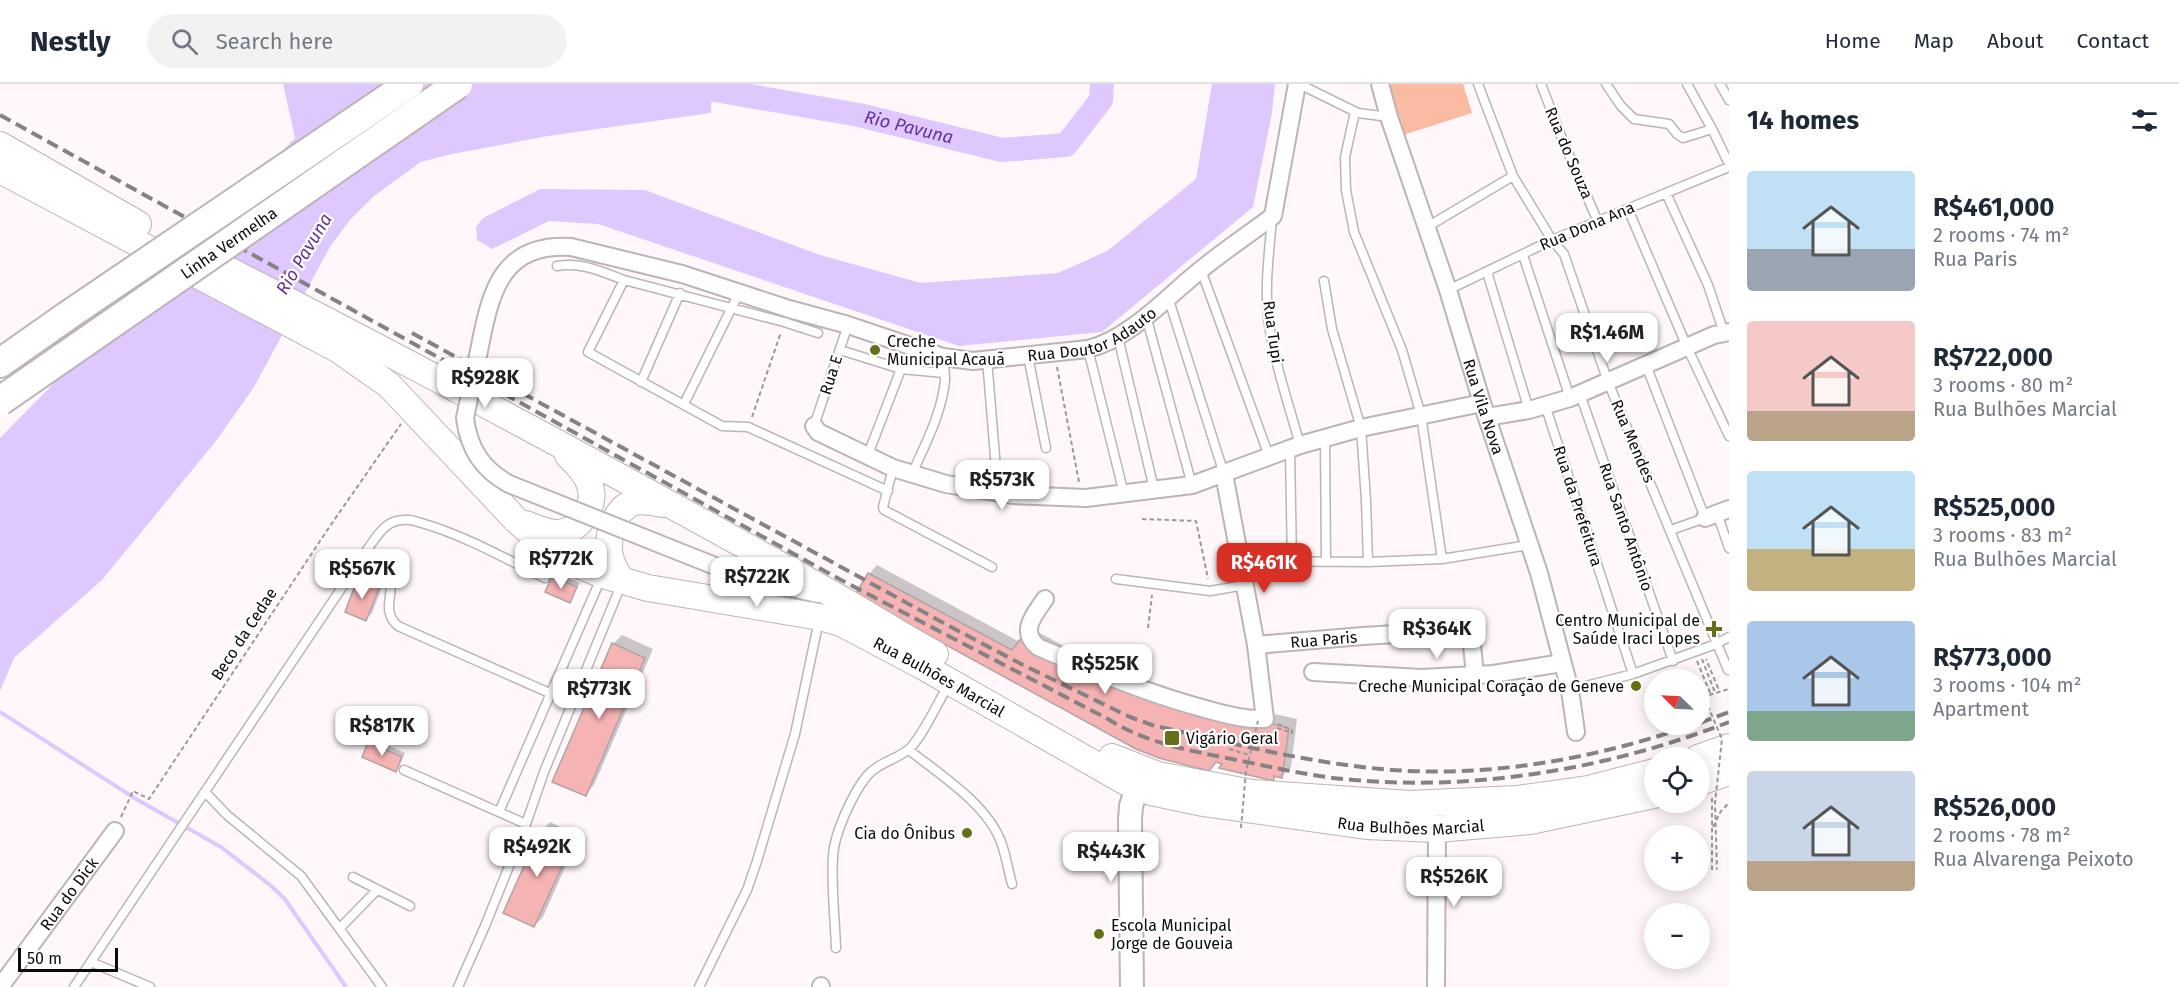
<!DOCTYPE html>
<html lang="en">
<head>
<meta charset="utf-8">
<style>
	body { margin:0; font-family:"Fira Sans",sans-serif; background:#f2f2f3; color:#1f2937; height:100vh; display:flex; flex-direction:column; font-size:22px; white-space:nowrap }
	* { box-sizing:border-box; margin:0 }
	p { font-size:20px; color:#747a83 }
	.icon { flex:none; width:33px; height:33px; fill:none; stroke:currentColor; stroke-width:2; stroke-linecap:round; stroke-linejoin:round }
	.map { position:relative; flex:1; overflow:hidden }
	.panel { display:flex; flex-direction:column; background:#fff; width:450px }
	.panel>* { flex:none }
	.needle { width:39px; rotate:294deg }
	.buttons { position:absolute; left:1644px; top:585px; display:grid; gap:12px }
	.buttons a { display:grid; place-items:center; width:66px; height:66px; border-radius:50%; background:#fff; box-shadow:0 3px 15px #0003; font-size:30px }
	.scale { position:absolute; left:18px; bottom:15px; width:100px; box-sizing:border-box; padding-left:6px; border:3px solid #0d0a0b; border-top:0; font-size:16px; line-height:21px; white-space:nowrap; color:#0d0a0b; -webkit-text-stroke:4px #fff; paint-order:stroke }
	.price { position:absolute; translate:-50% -51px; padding:0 14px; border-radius:12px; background:#fff; color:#222; font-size:20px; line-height:39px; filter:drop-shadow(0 2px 3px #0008) }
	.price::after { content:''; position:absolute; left:50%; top:36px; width:18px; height:14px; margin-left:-9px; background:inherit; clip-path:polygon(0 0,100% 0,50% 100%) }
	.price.active { background:#d93025; color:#fff }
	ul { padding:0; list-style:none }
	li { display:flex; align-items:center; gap:18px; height:150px; padding:0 18px }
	li span { display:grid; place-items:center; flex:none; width:168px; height:120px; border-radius:6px; color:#555 }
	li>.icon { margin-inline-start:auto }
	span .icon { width:72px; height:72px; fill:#fffc; stroke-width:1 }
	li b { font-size:26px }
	h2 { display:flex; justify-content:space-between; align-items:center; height:72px; padding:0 18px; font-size:26px }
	header { display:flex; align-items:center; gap:36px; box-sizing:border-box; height:84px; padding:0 30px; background:#fff; border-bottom:2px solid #e0e1e3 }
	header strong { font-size:28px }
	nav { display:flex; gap:33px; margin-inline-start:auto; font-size:21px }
	.search { width:420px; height:54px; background:#f2f2f3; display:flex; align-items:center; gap:15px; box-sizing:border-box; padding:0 21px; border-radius:33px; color:#747a83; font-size:22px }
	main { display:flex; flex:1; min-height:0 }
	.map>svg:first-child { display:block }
</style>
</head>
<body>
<header>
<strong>Nestly</strong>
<div class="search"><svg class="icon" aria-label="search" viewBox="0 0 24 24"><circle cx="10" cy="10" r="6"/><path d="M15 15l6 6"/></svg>Search here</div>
<nav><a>Home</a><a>Map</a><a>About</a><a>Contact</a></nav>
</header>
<main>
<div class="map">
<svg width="1729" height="903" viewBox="0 0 1729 903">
	<rect width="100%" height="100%" fill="#fff7fa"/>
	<path fill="#fbbaa2" d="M1384,0H1463L1472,29L1397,53Z"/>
	<path fill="#dfc8fe" d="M283,0H712L711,29L548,52L447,71L421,78L374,112L349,137L330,163L254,303L216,357L102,496L14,574L0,607V354L295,54Z
		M1212,0H1275L1272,29L1253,123L1102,248L959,262L598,140L549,137L492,165L477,156L476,143L483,134L540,105L645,106L820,171L921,199L1058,189L1107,167L1196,95Z"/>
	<path fill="#0003" d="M877,481L1020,558L1032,545L1070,565L1129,590L1210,617L1263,631L1266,628L1297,635L1291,683L1282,692L1277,691L1273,695L1217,677L1209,685L869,490Z
		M557,489L580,499L570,517L553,493Z
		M365,490L384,498L372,529L366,535L347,527L359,496Z
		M622,551L653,565L594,701L585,710L613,560Z
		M374,655L405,669L399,682L395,686L370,659Z
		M550,738L579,752L543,833L534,842L542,747Z"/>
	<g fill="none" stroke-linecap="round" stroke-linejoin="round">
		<path stroke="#dfc8fe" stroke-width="4" d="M0,628L136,715L221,763L270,801L284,814L346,903"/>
		<path stroke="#dfc8fe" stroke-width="24" id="s1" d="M681,0L859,31L1002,66L1066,61L1101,16L1102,0"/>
	</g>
	<path fill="#f5b3b4" stroke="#aea5a4" stroke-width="1.5" d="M868,489L1012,566L1022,553L1255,639L1256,636L1289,644L1282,694L1274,692V697L1219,684L1222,680L1216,678L1209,687L1159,674L1136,665L855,511Z
		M552,492L577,503L570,519L545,508Z
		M357,496L379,504L366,537L345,528Z
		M612,559L645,574L586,712L552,698Z
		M368,658L402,673L396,688L362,673Z
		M540,746L572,761L534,843L503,829Z"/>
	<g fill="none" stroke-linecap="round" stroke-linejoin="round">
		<defs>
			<path id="lane" d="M1299,0L1358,29L1389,33
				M1478,0L1513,92L1552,156L1564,170L1608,298L1728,586
				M1541,0L1563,57L1598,138
				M1606,0L1621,22L1634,35L1669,40L1677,50L1683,54L1712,45
				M1687,0L1712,45L1729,80
				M1720,0L1729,16
				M1355,28L1345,73L1346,106L1354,148L1402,266L1421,331L1442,475
				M1666,109L1708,201L1724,249
				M1628,125L1687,263L1729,352
				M1272,135C1269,170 1264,205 1269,240C1275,281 1289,321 1300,361
				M1427,143L1513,92
				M1523,171L1570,314
				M557,182C582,178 600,187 624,196
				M1201,186L1269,372
				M1487,188L1529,326
				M1324,197L1332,245L1361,344L1366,416L1368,478
				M1448,206L1552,156L1729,83
				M1168,213L1224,390
				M1146,232L1192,401
				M818,249L784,238L624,196L588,268L722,342L748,343L888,407
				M1118,253L1154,405
				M1088,265L1124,410
				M840,266L901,285L944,289
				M1028,272L1046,364
				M987,275L998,409
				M1646,281L1705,434L1671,446
				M641,298L680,209
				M1580,310L1673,577
				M684,320L739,209
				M1545,321L1633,590L1570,606
				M814,342L848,241
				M1325,355L1326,478
				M1290,366L1292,478
				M867,373L901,285
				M893,384L883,423L884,426L992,483
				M912,390C925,361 942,329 945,296C945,289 944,280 943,273
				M1717,429L1729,464
				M1241,477L1368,478L1442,475L1528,461
				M359,478C366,481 375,482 381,487C404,501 376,523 398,542L572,619
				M1116,495L1210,507L1245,501
				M1633,590L1716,560L1729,553
				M909,666C939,690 987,720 1001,758C1006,771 1008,786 1012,800
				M404,686L526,740
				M206,709L227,731L301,792L382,903
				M499,728L602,492
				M353,793L410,822
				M340,844L377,806
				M836,864C835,834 831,802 833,772C834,750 852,711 866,693C877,679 895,676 908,666C921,656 939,616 949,600
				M91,878L150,903
				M74,903L359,478C368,466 378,446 391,439C399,435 411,435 418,438C462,450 504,474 545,494
				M458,903L485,842L526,740L544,688L621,501
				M699,903L747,806L757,777L795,650L819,536"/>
			<g id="street">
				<path id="s2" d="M1380,0L1389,33L1448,206L1482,319L1539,489L1570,606L1576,648"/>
				<path id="s3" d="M682,190L789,225L848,241L943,273L973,277L1088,265C1129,255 1166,214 1198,188C1222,168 1248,151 1273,132L1297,0"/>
				<path d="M1487,333L1529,326L1570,314L1714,251L1729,248"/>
				<path d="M814,342L818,348L893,384L946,400L1013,411L1086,414L1192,401L1300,361L1361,344L1482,319"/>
				<path d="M1705,434L1729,425"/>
				<path d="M735,490L817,510"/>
				<path d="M1045,515C1034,531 1019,547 1038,563C1090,585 1143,608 1198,623C1220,629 1242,636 1265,635L1256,561L1224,390"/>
				<path id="s4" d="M1256,561L1363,552L1461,546L1471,551L1475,591"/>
				<path d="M1313,588L1422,594L1493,590L1562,579"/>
				<path d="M821,902V903"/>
				<path id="s5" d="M0,903L115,747"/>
				<path d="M1436,903L1437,745"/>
			</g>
			<path id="secondary" d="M1132,903L1130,736L1131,722L1137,703"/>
			<g id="primary">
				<path d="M0,61L138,140"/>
				<path id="s6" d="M0,86L339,266L389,301L516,436L540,457L563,473L581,482L603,491L648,504L820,533L841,539L924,583L1126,698L1151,708L1203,719L1366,742L1437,745L1530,737L1654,711"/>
				<path d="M189,166C409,277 626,395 841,515C873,533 903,553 935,570"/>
				<path d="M525,440C535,443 546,449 557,449C576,449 595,425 591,406C589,392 578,381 568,371"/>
				<path d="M622,497C618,491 613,483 611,476C605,457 613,425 634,418C643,416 653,418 663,420"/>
				<path d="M1112,673L1158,691L1252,709L1410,720L1517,715L1588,705L1654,688"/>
				<path d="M1698,674L1729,663"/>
				<path d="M1700,698L1729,688"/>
			</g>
			<path id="highway" d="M0,279L67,232"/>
		</defs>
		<use href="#lane" stroke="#bcb4b7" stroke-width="11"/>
		<use href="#street" stroke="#bcb4b7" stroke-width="20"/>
		<use href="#secondary" stroke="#bcb4b7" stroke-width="26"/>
		<use href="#primary" stroke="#bcb4b7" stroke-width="28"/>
		<use href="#highway" stroke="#bcb4b7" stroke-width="32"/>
		<path stroke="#9d979a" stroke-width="2" stroke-dasharray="4.5 3" stroke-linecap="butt" d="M1057,283L1079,398
			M752,333L781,248
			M1142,435L1196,437L1208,495
			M1148,544L1152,511
			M1702,575L1714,606L1718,604L1706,575
			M1697,577L1711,611
			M1709,611L1729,605
			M1277,644L1292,649V646L1278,640
			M1229,665L1249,671
			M1712,714V785H1717
			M121,733L133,707L149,715L330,442L401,340
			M1713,743L1721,727L1729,719"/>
		<use href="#lane" stroke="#fff" stroke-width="8"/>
		<use href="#street" stroke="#fff" stroke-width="16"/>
		<use href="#secondary" stroke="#fff" stroke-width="22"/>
		<use href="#primary" stroke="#fff" stroke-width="26"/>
		<use href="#highway" stroke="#fff" stroke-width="28"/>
		<path stroke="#868183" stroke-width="4" stroke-dasharray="12 6" stroke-linecap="butt" d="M0,31L841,496L1108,635C1147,660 1192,667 1237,676C1276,684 1314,693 1354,696C1479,707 1612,684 1729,638
			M412,249L951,543L1023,581L1130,633L1152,641C1227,658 1303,678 1381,685C1485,695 1596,675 1695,640
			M1700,639L1729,628"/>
		<defs>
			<path id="street-bridge" d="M682,190L571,163C503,159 491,205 480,262C475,286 470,310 465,334C469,365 482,385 509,400L720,484"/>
			<g id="highway-bridge">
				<path d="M67,232L409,0"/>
				<path id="s7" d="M0,317L458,0"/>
			</g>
		</defs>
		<use href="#street-bridge" stroke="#bcb4b7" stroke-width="20" stroke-linecap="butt"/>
		<use href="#highway-bridge" stroke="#bcb4b7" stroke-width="32" stroke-linecap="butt"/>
		<path stroke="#9d979a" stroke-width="2" stroke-dasharray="4.5 3" stroke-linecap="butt" d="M1709,611L1704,613L1722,655L1715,719L1717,785
			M1241,744L1246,687L1258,637"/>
		<use href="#street-bridge" stroke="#fff" stroke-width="16"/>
		<use href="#highway-bridge" stroke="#fff" stroke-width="28"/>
	</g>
	<g fill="#666f17" stroke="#fff" stroke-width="2">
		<circle cx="875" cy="266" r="6"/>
		<path d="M1711 536h6v6h6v6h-6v6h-6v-6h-6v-6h6z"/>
		<circle cx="1636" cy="602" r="6"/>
		<rect x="1164" y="646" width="16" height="16" rx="3"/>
		<circle cx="967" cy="749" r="6"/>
		<circle cx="1099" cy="850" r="6"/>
	</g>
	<g text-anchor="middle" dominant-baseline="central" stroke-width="4.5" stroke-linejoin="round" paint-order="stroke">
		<g font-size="16" fill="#0d0a0b" stroke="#fff">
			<text transform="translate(1569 69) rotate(67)">Rua do Souza</text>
			<text transform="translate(1587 142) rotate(-23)">Rua Dona Ana</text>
			<text stroke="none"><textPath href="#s7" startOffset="278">Linha Vermelha</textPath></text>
			<text stroke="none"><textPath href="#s3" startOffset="428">Rua Doutor Adauto</textPath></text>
			<text transform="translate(1273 248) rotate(82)">Rua Tupi</text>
			<text transform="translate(831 291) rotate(-72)">Rua E</text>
			<text stroke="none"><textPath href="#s2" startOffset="339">Rua Vila Nova</textPath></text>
			<text transform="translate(1633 357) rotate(67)">Rua Mendes</text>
			<text transform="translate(1578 422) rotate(72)">Rua da Prefeitura</text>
			<text transform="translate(1626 443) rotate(71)">Rua Santo Antônio</text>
			<text transform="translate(244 550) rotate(-57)">Beco da Cedae</text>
			<text stroke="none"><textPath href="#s4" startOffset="68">Rua Paris</textPath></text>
			<text stroke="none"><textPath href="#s6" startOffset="1089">Rua Bulhões Marcial</textPath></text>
			<text stroke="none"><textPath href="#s6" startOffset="1593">Rua Bulhões Marcial</textPath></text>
			<text stroke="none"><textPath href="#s5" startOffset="116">Rua do Dick</textPath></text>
		</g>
		<g font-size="16" fill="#0d0a0b" stroke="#fff" text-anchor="start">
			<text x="887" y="257">Creche<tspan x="887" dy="18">Municipal Acauã</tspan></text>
			<text x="1700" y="536" text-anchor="end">Centro Municipal de<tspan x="1700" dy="18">Saúde Iraci Lopes</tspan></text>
			<text x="1624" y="602" text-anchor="end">Creche Municipal Coração de Geneve</text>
			<text x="1186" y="654">Vigário Geral</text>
			<text x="955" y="749" text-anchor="end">Cia do Ônibus</text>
			<text x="1111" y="841">Escola Municipal<tspan x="1111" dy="18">Jorge de Gouveia</tspan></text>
		</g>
		<g font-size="18" font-style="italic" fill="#663296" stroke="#fff">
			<text stroke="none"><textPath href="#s1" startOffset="232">Rio Pavuna</textPath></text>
			<text transform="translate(304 170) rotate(-59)">Rio Pavuna</text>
		</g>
	</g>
</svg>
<div class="buttons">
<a><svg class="needle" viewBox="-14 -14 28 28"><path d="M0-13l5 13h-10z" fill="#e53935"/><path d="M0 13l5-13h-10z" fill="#747a83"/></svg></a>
<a><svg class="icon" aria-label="locate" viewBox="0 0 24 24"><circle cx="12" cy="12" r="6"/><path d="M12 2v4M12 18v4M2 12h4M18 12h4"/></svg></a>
<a>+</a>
<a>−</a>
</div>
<div class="scale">50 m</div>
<b class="price" style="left:1607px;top:280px">R$1.46M</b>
<b class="price" style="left:485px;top:325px">R$928K</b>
<b class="price" style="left:1002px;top:427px">R$573K</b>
<b class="price" style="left:561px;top:506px">R$772K</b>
<b class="price active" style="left:1264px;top:510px">R$461K</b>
<b class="price" style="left:362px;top:516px">R$567K</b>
<b class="price" style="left:757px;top:524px">R$722K</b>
<b class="price" style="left:1437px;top:576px">R$364K</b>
<b class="price" style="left:1105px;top:611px">R$525K</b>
<b class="price" style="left:599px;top:636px">R$773K</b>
<b class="price" style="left:382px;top:673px">R$817K</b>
<b class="price" style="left:537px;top:794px">R$492K</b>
<b class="price" style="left:1111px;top:799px">R$443K</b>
<b class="price" style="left:1454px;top:824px">R$526K</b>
</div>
<section class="panel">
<h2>14 homes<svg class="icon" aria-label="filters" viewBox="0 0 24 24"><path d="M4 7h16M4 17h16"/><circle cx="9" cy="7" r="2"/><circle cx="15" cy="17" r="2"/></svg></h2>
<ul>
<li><span style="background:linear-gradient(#bfe0f5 65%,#9aa5b1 0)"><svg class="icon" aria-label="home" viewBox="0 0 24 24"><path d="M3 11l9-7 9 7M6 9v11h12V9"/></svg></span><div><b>R$461,000</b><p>2 rooms · 74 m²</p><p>Rua Paris</p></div></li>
<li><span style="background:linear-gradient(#f6c9c9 75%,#b9a48a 0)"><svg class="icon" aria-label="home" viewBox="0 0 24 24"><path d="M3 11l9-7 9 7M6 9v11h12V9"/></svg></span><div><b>R$722,000</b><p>3 rooms · 80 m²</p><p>Rua Bulhões Marcial</p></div></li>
<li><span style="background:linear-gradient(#bfe0f5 65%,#c2b280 0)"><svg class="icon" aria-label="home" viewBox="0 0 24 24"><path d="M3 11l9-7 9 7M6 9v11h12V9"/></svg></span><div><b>R$525,000</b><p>3 rooms · 83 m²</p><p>Rua Bulhões Marcial</p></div></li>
<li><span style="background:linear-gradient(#a9c7e8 75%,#7fa58c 0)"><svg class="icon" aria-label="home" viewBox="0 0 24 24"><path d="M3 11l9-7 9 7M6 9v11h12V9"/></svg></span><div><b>R$773,000</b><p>3 rooms · 104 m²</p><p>Apartment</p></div></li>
<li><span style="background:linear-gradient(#c9d6e8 75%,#b9a48a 0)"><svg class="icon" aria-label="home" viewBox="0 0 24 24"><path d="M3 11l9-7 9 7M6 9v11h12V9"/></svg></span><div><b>R$526,000</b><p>2 rooms · 78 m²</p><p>Rua Alvarenga Peixoto</p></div></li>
</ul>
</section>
</main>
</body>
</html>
